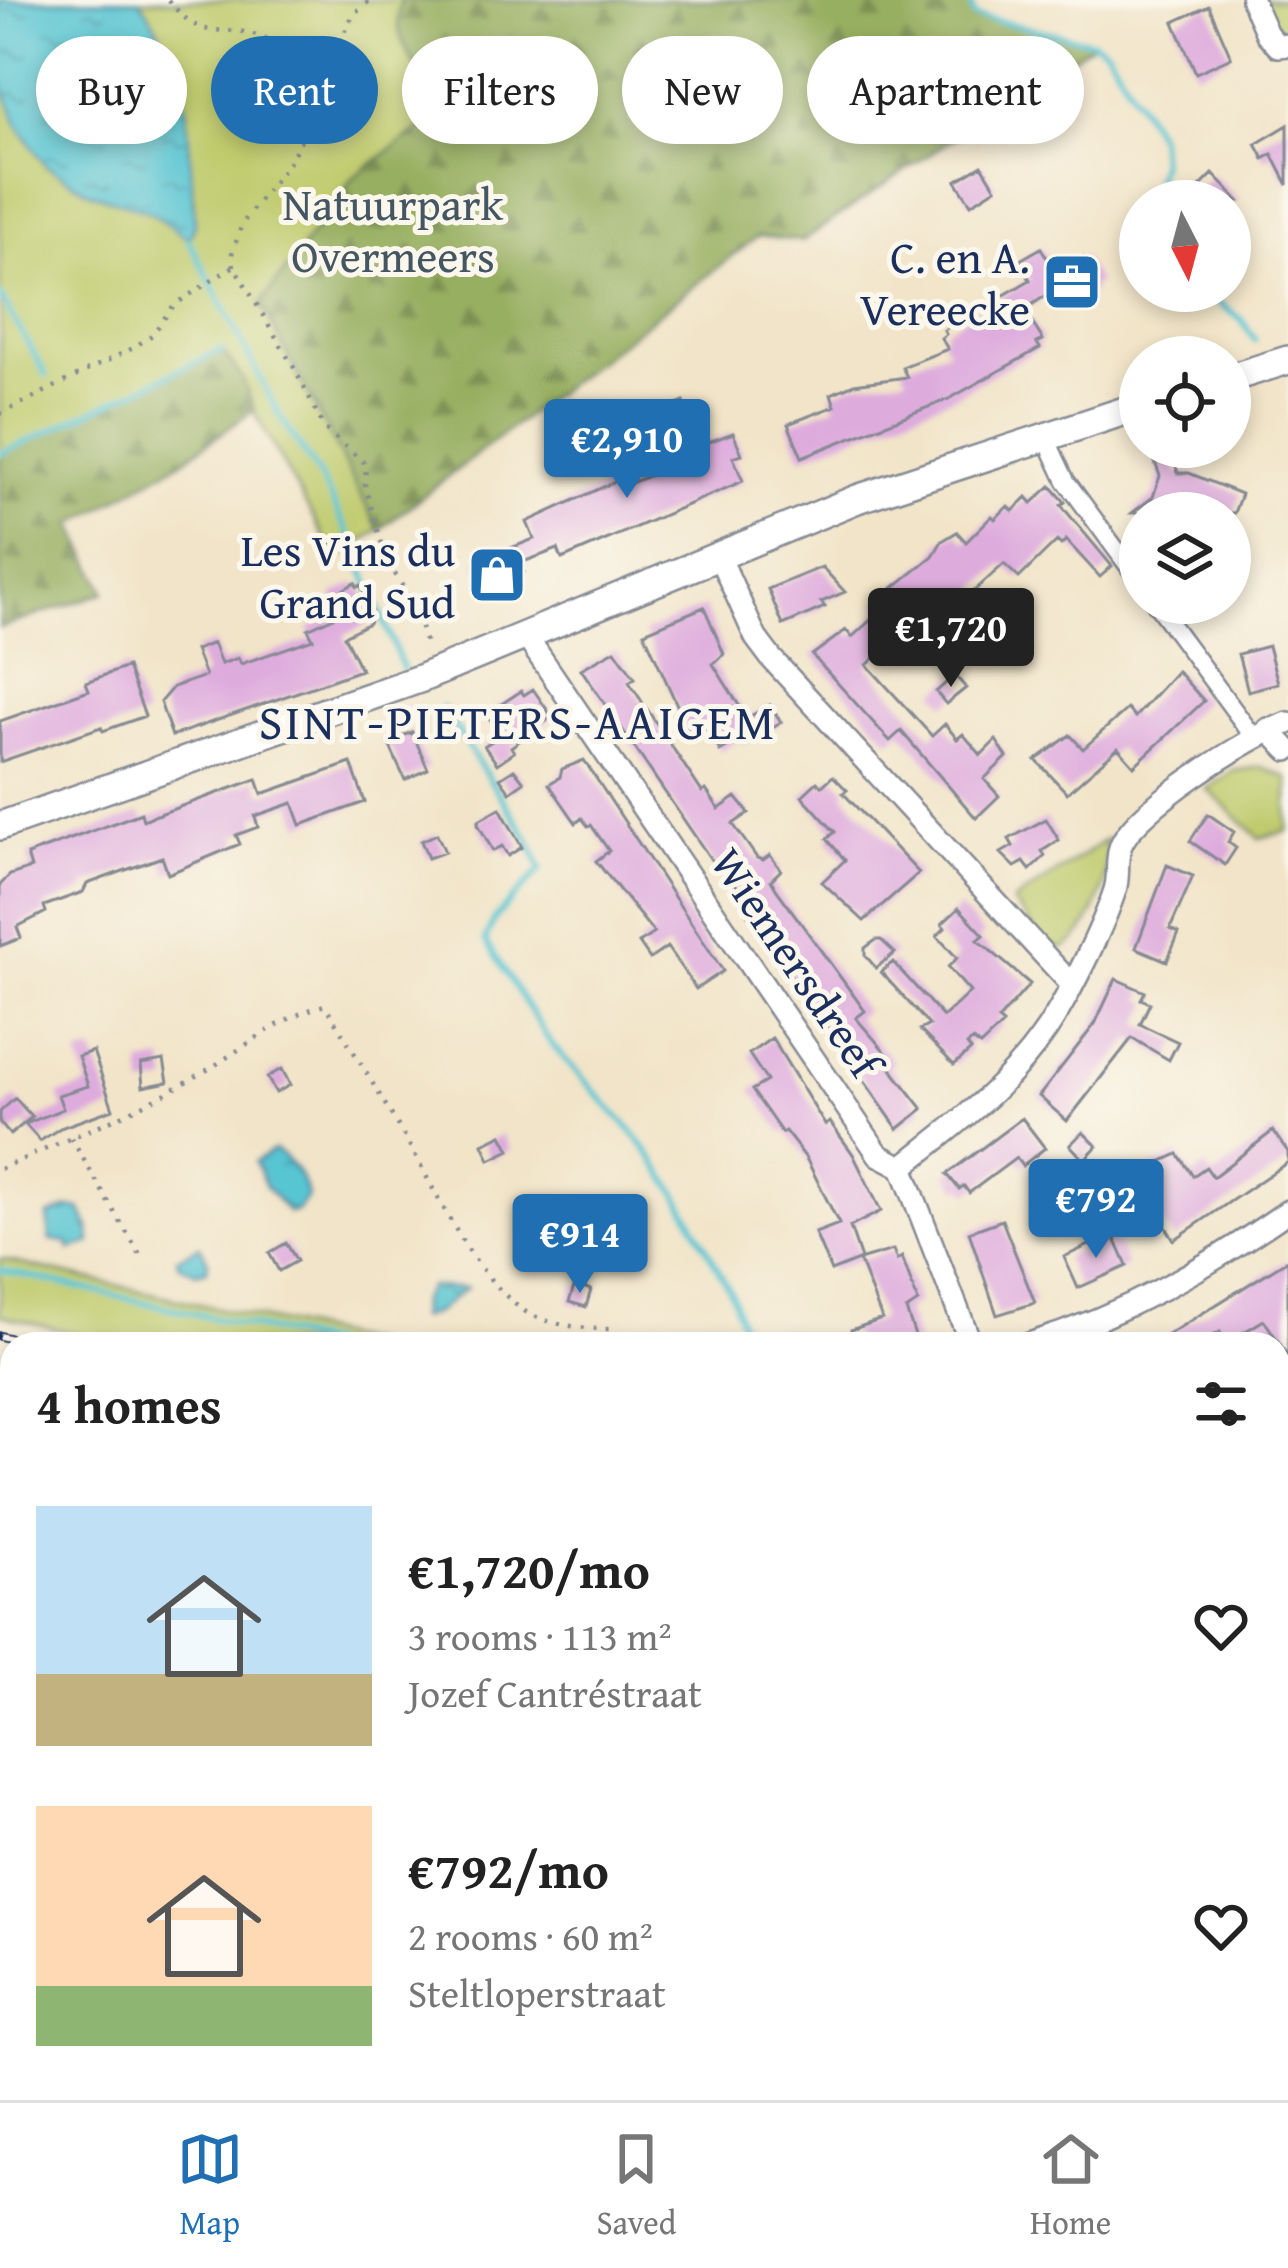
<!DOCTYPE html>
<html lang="en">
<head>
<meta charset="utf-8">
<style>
	body { margin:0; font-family:"Gentium Book Plus",serif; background:#f6f6f6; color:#222; height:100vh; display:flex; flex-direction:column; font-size:45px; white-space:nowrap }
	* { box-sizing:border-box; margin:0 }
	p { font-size:39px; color:#767676 }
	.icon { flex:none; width:66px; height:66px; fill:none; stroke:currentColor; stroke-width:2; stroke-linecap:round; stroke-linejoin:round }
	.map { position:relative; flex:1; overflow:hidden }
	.sheet { position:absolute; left:0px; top:1332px; width:1290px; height:768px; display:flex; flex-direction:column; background:#fff; border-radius:36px 36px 0 0; box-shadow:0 6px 18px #0003 }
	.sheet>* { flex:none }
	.banner { position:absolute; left:36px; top:36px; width:1218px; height:108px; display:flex; gap:24px }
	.needle { width:78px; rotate:174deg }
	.controls { position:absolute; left:1119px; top:180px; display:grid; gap:24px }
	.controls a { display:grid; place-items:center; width:132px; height:132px; border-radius:50%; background:#fff; box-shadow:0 6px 18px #0003; font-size:60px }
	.price { position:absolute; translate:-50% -102px; padding:0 27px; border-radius:12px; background:#1f6fb2; color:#fff; font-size:39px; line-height:78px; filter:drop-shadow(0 3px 6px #0008) }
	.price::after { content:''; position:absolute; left:50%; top:72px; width:36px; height:27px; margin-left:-18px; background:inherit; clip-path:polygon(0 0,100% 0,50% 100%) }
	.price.on { background:#222; color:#fff }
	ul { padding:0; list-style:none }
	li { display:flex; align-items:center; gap:36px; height:300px; padding:0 36px }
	li span { display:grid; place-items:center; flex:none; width:336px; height:240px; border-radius:0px; color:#555 }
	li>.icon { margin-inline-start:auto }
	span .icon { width:144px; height:144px; fill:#fffc; stroke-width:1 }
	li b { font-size:51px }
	h2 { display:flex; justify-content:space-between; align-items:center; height:144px; padding:0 36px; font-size:51px }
	.chip { padding:0 42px; border-radius:54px; background:#fff; box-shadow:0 6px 18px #0003; font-size:42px; line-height:108px }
	.chip.on { background:#1f6fb2; color:#fff }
	.tab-bar { display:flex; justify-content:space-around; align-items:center; height:168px; border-top:3px solid #e0e0e0; background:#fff; font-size:33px; color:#767676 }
	.tab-bar a { display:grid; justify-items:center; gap:6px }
	.tab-bar .on { color:#1f6fb2 }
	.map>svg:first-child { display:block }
</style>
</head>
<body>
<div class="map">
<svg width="1288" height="2100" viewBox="0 0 1288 2100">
	<defs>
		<pattern id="forest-firs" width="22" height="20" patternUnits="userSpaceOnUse" patternTransform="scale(3)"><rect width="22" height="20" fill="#97af60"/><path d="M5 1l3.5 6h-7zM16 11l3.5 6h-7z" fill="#7a8f52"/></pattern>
		<pattern id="water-ripples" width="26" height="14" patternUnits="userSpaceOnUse" patternTransform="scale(3)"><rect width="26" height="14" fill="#59c5d2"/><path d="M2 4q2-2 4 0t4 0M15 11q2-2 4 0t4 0" fill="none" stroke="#49a0ae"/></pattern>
	</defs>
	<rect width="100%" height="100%" fill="#fbf7ec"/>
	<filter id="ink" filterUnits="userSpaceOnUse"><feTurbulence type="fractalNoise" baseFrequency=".00833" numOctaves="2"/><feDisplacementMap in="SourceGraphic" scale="24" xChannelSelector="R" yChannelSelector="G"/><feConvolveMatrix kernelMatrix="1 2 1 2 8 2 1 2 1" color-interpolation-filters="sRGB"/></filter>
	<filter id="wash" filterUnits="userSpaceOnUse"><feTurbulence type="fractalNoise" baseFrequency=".004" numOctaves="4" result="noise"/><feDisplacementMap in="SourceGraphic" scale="48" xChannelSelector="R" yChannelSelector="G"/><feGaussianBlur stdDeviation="2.7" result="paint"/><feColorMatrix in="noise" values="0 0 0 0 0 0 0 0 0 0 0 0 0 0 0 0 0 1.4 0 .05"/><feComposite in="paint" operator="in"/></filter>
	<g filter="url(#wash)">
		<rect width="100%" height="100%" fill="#f1e4c8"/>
		<path fill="#bfcb6d" stroke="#6d7d66" stroke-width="3" d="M0,0H970L975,16L1094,42L802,241L758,236L379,530L336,559L253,410L182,461L73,524L105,592L0,628Z
			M1261,0H1288V32L1274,27Z
			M1261,767L1288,778V831L1259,838L1207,789L1233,771Z
			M1107,839C1106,852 1107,866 1105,878C1103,897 1076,961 1052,946C1037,938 1024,915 1013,902Z
			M0,1259L376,1344H117L0,1315Z
			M1278,1557L1288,1559V1626L1278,1624Z"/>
		<path fill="url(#forest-firs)" stroke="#596f5f" stroke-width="3" d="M402,0H972L974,17L1094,42L802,241L758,236L379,530L261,304L354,177L447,109C428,80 384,37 402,0Z
			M222,350L242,378L254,410L182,461L73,524L105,592L0,628V454Z"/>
		<path fill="url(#water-ripples)" stroke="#3a7a98" stroke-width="3" d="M0,0H139L145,7L175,60L187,114L195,224L189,239L150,212L91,193L46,166L17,124L0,76Z
			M274,1150C290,1158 305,1180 307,1197L297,1211L289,1213L266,1187L255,1162Z
			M68,1208L80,1209L90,1228L91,1243L70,1250L68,1243L50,1240L48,1216Z
			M200,1246L208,1261L207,1270L196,1273L178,1264L177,1258Z
			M429,1287L466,1288L436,1313L419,1318L420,1301Z"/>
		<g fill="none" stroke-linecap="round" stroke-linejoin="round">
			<path stroke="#59c5d2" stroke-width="6" d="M970,0L974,16L1094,42L1107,50L1158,136L1160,162L1150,201
				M189,240L280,417L319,475L352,541L403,669
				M1202,291L1241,319L1255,340
				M0,295L46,375
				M0,454L222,350
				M442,707L528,838L541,869L495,918L485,940L551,1044L638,1138L678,1195L732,1295L747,1344
				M0,1270L330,1344
				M1278,1568L1288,1571"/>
		</g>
		<g id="blocks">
			<path fill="#deabdd" d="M1209,6L1231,57L1196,73L1174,22Z
				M1288,125V185L1272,154L1264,159L1256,144Z
				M982,165L996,188L971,204L956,181Z
				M1213,174L1239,201H1186Z
				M1041,248L1055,271L1083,257L1098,283L1092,287L1094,291L1062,309L1051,292L1024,310L1043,340L1037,343L1040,348L949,399L802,457L788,424L835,406L831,394L854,384L907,377L902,367L948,349L941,338L946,334L944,330L1030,280L1020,260Z
				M684,402L701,445L733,433L742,454L733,457L743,481L562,559L558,549L520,563L524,572L487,587L476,562L534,539L527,522L625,477L629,484L667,469L664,461L681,453L664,410Z
				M1173,457L1178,473H1189L1241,494L1234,513H1132L1153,497L1160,476L1155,462Z
				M1051,486L1065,502L1061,505L1112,566L1100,577L1066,540L1061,545L1057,541L1019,578L1004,564L922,638L910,625L867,665L932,736L945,724L957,739L963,734L981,755L996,740L1007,757L984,779L999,796L976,818L901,731L890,741L812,655L846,630L852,637L884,608L879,603L888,592L933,556L942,541L957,532L966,542L992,516L995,519L1008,506L1013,511L1027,497L1032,503Z
				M822,567L845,592L821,602L825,607L783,625L768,589Z
				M355,583L357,587L361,585L372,614L369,623L344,636L361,670L172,736L160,702L173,687L205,676L195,650L213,643L221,664L238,658L241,664L313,639L308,629L342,613L333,595Z
				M704,607L724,654L713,664L747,718L770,705L781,722L745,743L743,737L720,751L706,727L691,736L644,632Z
				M1015,634L1028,648L1012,662L999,646Z
				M1268,646L1278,683L1248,691L1238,654Z
				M615,650L635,678L629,682L702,792L706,790L719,809L736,797L749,813L733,824L757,858L763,860L770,855L781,870L771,880L776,889L865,1011L856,1018L894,1062L889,1066L923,1109L898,1129L747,914L735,893L739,890L723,862L716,867L581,669Z
				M127,667L145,716L103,731L101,727L0,762V721L89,690L86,682Z
				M1177,671L1204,701L1134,766L1118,748L1067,793L1036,760L1070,735L1083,749L1127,709L1135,717Z
				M955,675L966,688L946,704L936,692Z
				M533,689L552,717L511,747L514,752L497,764L484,746L501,735L490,719L497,714L494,709L521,691L524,695Z
				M412,732L428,769L405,780L388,742Z
				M584,760L723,971L696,989L667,947L650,959L639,943L654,933L596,861L609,851L591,825L588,826L582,818L576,823L549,784L560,777L562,769Z
				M351,763L365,802L301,825L293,803L255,816L258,827L236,835L240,844L168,874L162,857L87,884L83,892L44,906L46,912L17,927L21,938L0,946V885L10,875L31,868L27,855L141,813L143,820L257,779L262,794Z
				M514,769L524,782L510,792L500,778Z
				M833,776L847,790L843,793L919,873L864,921L822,882L845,860L827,839L835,832L802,796L817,782L822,786Z
				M500,808L522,847L508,856L502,846L493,851L478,824L479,820Z
				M1208,814L1234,832L1228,842L1236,848L1225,865L1190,841Z
				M1046,819L1059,840L1042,851L1045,856L1030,870L1024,862L1015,867L1001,853L1013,846L1009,839Z
				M437,834L445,852L428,858L421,841Z
				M1167,865L1193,876L1170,929L1179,933L1167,961L1136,948Z
				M959,908L984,935L978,940L1030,984L998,1020L1003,1024L980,1046L973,1040L967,1045L971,1050L954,1065L920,1030L929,1025L881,972L893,962L943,1017L970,992L948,967L957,958L937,936L945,928L942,924Z
				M876,940H881L895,953L876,968L865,955V948Z
				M1116,979L1145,992L1141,999L1150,1003L1140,1024L1178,1042L1169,1060L1132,1038L1067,1121L1039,1096L1095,1024Z
				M772,1038L825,1125L830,1122L853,1154L881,1211L850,1227L861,1259L831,1271L815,1233L839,1224L806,1158L785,1131L782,1133L752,1090L767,1081L749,1054Z
				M93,1051L113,1109L60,1128L40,1141L25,1124L63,1109L58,1095L88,1086L78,1056Z
				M164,1060L168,1082L143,1087L141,1064Z
				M282,1069L290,1085L276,1093L267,1077Z
				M15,1098L32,1117L10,1135L0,1123V1112Z
				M1022,1118L1045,1148L1022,1166L1016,1158L969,1193L964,1186L959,1189L947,1174Z
				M1273,1131L1288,1152V1162L1174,1240L1151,1203L1160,1198L1157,1193L1165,1188L1152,1166L1178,1154L1193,1176L1206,1167L1213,1177Z
				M1083,1132L1097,1146L1084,1160L1070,1145Z
				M502,1135L510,1150L490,1160L483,1144Z
				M1002,1220L1035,1303L997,1315L969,1232Z
				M1113,1234L1127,1266L1078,1288L1064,1257Z
				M286,1243L297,1261L279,1271L269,1253Z
				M893,1250L897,1260L902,1257L918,1302L906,1310L918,1344H856L851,1330L882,1319L859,1260Z
				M1288,1260V1356L1264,1320L1234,1338L1231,1335L1224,1338L1220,1332L1198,1344H1153Z
				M575,1284L591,1290L586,1307L569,1302Z"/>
		</g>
	</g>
	<g filter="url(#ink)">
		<use href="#blocks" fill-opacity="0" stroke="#868a93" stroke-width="3"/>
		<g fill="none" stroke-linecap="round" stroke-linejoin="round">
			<defs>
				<path id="service" d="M0,1786L12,1793
					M1278,1822L1288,1823
					M0,1945L12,1946
					M429,2088L436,2100
					M1281,2100L1288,2076"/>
				<path id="pedestrian" d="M1045,436L1066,481L1140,582
					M1155,603L1253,736"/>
				<path id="minor" d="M1252,0L1267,34L1278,46L1288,45
					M719,556L756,638L771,658L1071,984
					M526,636L879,1155L902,1167L971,1344
					M1268,729L1288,750
					M902,1167C955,1125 1009,1086 1047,1029C1069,996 1103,927 1115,890C1120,875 1115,859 1121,845C1134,810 1251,735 1288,723
					M1029,1344C1125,1315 1206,1268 1288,1211
					M38,2088L39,2100"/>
				<path id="tertiary" d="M1230,378L1288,360
					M0,826L422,678L857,499L1140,406
					M0,1986L12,1989
					M240,2088L258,2100"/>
			</defs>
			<use href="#service" stroke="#868a93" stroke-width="15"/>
			<use href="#pedestrian" stroke="#868a93" stroke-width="21"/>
			<use href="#minor" stroke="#868a93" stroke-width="26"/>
			<use href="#tertiary" stroke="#868a93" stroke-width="32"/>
			<path stroke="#868a93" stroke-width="4.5" stroke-dasharray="3 9" stroke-linecap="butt" d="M168,0C207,47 215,21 260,36C277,41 305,69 320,81
				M234,266L232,254L242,224L291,159L306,130L321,82L354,13L371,0
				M0,414L133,348L152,335L174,305L234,266L293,366L325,429L366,464L365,486L387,561L413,603L428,650
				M71,1138L144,1262
				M0,1169C66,1140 133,1113 195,1077C239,1053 276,1018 325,1005C354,1052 383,1100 411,1148C441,1201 470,1269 520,1308C541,1324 583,1329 609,1329
				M1278,1910L1288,1912"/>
			<use href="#service" stroke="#fff" stroke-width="10"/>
			<use href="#pedestrian" stroke="#fff" stroke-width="16"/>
			<use href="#minor" stroke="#fff" stroke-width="21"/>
			<use href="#tertiary" stroke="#fff" stroke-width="27"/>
			<defs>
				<path id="rail" d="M0,1336L33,1344
					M1278,1422L1288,1415
					M0,1610L12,1613
					M1278,1636L1288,1638
					M0,1666L12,1670
					M1278,1714L1288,1716"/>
			</defs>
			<use href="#rail" stroke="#1b2f5e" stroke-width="10"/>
			<use href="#rail" stroke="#fbf7ec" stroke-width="6" stroke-dasharray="18" stroke-linecap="butt"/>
		</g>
	</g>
	<defs>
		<symbol id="office-square" viewBox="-11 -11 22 22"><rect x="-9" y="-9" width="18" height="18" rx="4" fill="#1f6fb2" stroke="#fbf7ec"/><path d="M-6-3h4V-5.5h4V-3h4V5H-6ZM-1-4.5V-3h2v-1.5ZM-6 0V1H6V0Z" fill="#fff"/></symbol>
		<symbol id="shop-square" viewBox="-11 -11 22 22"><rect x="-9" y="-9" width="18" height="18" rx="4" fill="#1f6fb2" stroke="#fbf7ec"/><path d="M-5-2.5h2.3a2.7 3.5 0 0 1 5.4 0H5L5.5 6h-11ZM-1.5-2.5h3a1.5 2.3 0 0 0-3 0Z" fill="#fff"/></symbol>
	</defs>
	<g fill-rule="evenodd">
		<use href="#office-square" x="1039" y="249" width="66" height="66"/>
		<use href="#shop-square" x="464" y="542" width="66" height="66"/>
	</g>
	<g text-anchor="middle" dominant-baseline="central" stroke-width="10" stroke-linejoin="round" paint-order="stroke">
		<g font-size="45" fill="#445662" stroke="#fbf7ec">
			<text x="393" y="203">Natuurpark<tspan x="393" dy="52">Overmeers</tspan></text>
		</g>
		<g font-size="45" fill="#1b2f5e" stroke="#fbf7ec" text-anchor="end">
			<text x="1030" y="256">C. en A.<tspan x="1030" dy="52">Vereecke</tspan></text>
			<text x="455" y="549">Les Vins du<tspan x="455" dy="52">Grand Sud</tspan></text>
		</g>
		<g font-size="45" fill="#1b2f5e" stroke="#fbf7ec">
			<text transform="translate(797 962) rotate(56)">Wiemersdreef</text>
		</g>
		<g font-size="48" letter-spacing="3" fill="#1b2f5e" stroke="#fbf7ec">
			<text x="518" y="721">SINT-PIETERS-AAIGEM</text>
		</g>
	</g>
</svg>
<div class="controls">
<a><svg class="needle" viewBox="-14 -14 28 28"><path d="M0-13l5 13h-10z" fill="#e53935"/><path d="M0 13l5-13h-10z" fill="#767676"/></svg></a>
<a><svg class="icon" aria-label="locate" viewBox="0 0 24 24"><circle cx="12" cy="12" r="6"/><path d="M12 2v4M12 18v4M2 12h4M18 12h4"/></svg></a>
<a><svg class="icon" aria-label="layers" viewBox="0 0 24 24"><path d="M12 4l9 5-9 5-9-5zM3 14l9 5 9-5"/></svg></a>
</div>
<b class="price" style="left:627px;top:501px">€2,910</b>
<b class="price on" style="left:951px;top:690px">€1,720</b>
<b class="price" style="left:1096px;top:1261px">€792</b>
<b class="price" style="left:580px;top:1296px">€914</b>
<div class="banner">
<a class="chip">Buy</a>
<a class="chip on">Rent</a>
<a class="chip">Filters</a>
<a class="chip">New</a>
<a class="chip">Apartment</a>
</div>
<section class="sheet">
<h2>4 homes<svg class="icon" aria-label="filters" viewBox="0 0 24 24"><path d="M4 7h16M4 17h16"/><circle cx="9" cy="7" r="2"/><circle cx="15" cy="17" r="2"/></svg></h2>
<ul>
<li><span style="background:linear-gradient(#bfe0f5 70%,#c2b280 0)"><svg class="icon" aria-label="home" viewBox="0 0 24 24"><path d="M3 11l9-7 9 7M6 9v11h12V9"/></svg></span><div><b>€1,720/mo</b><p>3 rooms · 113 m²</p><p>Jozef Cantréstraat</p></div><svg class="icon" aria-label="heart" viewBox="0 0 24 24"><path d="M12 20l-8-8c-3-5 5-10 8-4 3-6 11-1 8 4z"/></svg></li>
<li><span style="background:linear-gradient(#ffd9b3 75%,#8fb573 0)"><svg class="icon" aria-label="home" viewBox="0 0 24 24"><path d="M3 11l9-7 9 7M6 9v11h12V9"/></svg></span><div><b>€792/mo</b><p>2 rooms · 60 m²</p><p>Steltloperstraat</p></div><svg class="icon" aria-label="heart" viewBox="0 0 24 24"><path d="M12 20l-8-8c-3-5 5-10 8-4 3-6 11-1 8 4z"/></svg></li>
</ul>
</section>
</div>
<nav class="tab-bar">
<a class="on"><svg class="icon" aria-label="map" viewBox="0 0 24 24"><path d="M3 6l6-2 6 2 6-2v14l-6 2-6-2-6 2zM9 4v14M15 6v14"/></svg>Map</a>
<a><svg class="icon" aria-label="saved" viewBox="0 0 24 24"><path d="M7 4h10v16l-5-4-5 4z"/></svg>Saved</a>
<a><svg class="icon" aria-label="home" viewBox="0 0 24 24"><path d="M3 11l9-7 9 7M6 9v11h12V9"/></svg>Home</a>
</nav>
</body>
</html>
